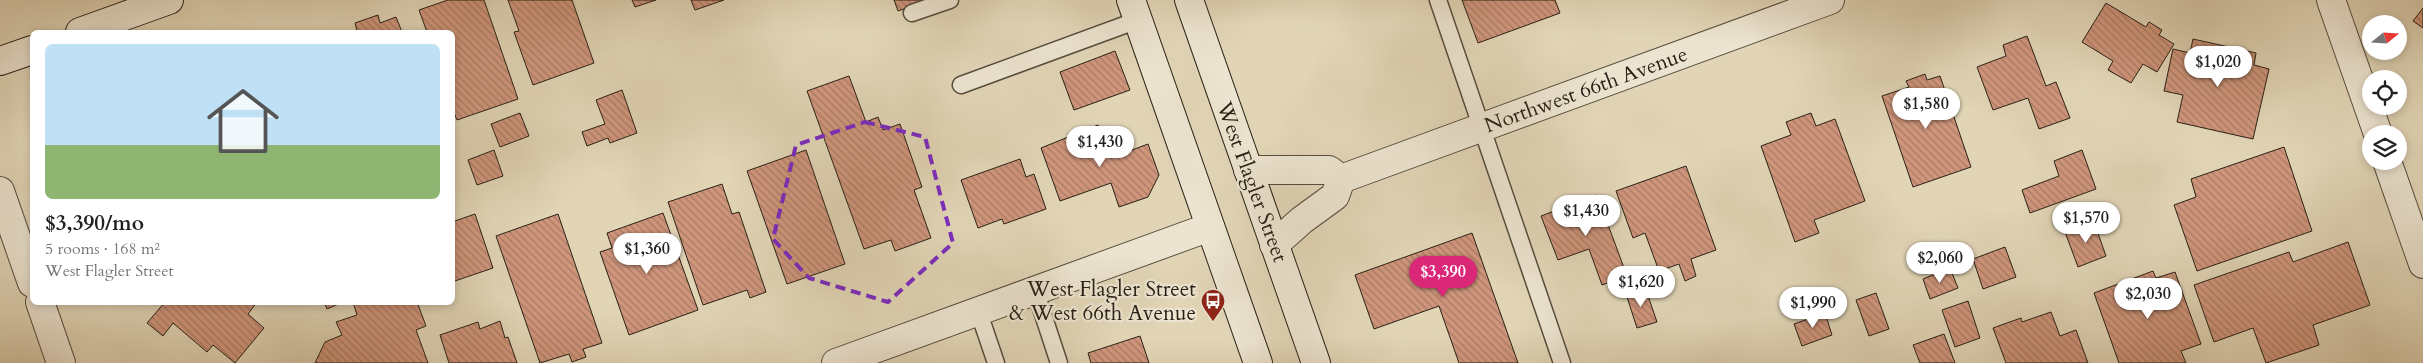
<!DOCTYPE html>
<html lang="en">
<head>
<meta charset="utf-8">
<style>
	body { margin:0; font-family:Cardo,serif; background:#f2f2f2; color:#202124; height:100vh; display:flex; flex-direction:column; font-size:19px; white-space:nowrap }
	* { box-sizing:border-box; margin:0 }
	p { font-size:16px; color:#757577 }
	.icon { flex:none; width:28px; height:28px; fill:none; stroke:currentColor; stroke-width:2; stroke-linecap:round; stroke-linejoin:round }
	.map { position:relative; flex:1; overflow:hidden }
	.details { position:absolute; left:30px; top:30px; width:425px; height:275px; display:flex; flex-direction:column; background:#fff; border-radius:8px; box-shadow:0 2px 8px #0003 }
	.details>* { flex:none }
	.needle { width:32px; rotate:72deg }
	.controls { position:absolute; left:2362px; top:15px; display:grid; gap:10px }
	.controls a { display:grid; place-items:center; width:45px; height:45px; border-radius:50%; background:#fff; box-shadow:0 2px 8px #0003; font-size:25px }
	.price { position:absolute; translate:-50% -42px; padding:0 11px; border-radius:18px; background:#fff; color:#222; font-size:16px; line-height:32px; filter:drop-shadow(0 1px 2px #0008) }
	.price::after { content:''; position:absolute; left:50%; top:30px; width:15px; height:11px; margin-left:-8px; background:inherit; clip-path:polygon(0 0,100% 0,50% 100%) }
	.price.current { background:#db2777; color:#fff }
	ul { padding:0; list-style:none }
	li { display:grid; align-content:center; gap:10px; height:265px; padding:0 15px }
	li span { display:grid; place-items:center; height:155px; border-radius:8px; color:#555 }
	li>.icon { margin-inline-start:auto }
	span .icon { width:90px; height:90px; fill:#fffc; stroke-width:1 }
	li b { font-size:21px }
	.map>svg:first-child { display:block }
</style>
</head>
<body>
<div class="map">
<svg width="2423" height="363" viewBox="0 0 2423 363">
	<defs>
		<pattern id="building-back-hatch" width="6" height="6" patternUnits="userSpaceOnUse" patternTransform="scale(1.25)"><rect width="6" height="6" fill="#d0967c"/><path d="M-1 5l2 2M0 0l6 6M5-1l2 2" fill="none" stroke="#a97a65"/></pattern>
	</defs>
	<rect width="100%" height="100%" fill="#e1d5b6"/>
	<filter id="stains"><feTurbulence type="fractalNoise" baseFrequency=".004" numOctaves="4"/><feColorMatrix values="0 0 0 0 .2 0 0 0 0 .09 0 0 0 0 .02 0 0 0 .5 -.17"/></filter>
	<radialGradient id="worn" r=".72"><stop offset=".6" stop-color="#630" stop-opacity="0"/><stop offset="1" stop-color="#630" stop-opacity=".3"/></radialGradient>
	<path fill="url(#building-back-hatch)" stroke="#292017" d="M448,0H484L518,99L457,120L452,108V32H427L419,10Z
		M508,0H572L594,63L533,85L514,32L519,31Z
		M632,0H656L635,7Z
		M691,0H724L695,10Z
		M894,0H930L898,11Z
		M1462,0H1555L1560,13L1478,43Z
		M2106,3L2146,27L2149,22L2162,30L2159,35L2174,44L2157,72L2143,64L2131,83L2108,70L2113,61L2082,42Z
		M2423,8V28L2413,21Z
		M378,15L380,23L396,17L402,32H354L357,31L355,23Z
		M2027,36L2046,86L2056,82L2070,118L2039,129L2028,98L1993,110L1977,67L2006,56L2003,45Z
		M2193,39L2256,53L2254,65L2269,69L2253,139L2177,122L2183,95L2164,91L2173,49L2190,53Z
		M1115,51L1130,90L1074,110L1060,72Z
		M1925,74L1927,80L1940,76L1971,167L1913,187L1882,96L1909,87L1906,81Z
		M849,76L866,122L878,117L883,130L900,124L922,187L914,190L931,238L895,251L891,240L864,249L807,91Z
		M622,90L637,133L610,143L608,138L587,146L582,132L605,124L596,100Z
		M520,113L529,136L500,147L491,124Z
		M1811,113L1816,126L1835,119L1865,201L1814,220L1819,233L1795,242L1761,146L1791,135L1786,122Z
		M1098,125L1111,158L1148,144L1159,175L1148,197L1119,207L1111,183L1060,201L1041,148Z
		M2284,147L2312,231L2197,271L2174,205L2196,197L2191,179Z
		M494,150L503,176L477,185L468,160Z
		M806,150L845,264L787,284L747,171Z
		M2082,150L2096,189L2030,213L2022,190L2059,176L2054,161Z
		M1020,159L1026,177L1034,174L1046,209L1004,224L1002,219L978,228L961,180Z
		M1686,166L1716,250L1691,259L1696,276L1685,281L1679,264L1659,271L1645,233L1633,238L1616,191Z
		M722,184L732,214L739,212L766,292L750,298L747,290L703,305L668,202Z
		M1597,195L1627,276L1602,285L1589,249L1558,260L1541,216Z
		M663,213L698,310L629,335L600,252L612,248L607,233Z
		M475,214L493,268L452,282V222Z
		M558,214L602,343L583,349L586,357L572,362L569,354L540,363L496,236Z
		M2094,222L2106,256L2078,267L2065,232Z
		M1472,233L1518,363H1459L1439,306L1374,329L1355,275Z
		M2348,242L2370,305L2313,325L2319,345L2266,363L2253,328L2214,342L2194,285L2289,252L2293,262Z
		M2005,247L2016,277L1983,289L1973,259Z
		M1950,268L1958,288L1930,299L1923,279Z
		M2153,271L2156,278L2175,272L2201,344L2181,351L2186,363H2119L2094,293Z
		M1645,287L1657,322L1637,328L1626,294Z
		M1876,293L1889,329L1869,336L1856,300Z
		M1968,301L1980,338L1955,347L1942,310Z
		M165,302H257L248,314L264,328L235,363L213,345L207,352L173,323L163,336L147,323Z
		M324,302H343L327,309Z
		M353,302H417L426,326L416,330L428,363H315L325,342L342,335L336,322L357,315Z
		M2051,312L2060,336L2076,330L2088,363H2006L1993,328L2021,318L2022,322Z
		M1825,313L1832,335L1802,346L1794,324Z
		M500,321L505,338L508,337L517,363H449L440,335L478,322L480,329Z
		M1944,334L1955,363H1920L1913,345Z
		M1140,336L1149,363H1091L1088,353Z"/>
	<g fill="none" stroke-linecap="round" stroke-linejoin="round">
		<defs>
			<path id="lane" d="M1438,0L1562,363
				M912,13L950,0
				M961,85L1138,20
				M1035,290L1059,363
				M978,310L996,363"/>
			<path id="street" d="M2331,0L2378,134
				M2387,161L2423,264
				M1248,170H1329L1341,179
				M1341,179L1830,0
				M0,191L32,283
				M1274,245L1302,220L1335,196L1341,179
				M40,302L61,363
				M836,363L1210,227"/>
			<path id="secondary" d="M1131,0L1258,363
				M1189,0L1316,363
				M80,32L169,0
				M0,61L32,50"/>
		</defs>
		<use href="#lane" stroke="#574d3f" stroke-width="19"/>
		<use href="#street" stroke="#574d3f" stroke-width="30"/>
		<use href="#secondary" stroke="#292017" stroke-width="30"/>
		<use href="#lane" stroke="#ece4d0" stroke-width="16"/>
		<use href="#street" stroke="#ece4d0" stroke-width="28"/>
		<use href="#secondary" stroke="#ece4d0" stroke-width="28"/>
	</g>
	<path fill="none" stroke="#7b2cbf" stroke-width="4" stroke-dasharray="10 6" stroke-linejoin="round" d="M865,122L925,137L953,243L888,302L809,278L773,239L796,145Z"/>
	<defs>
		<symbol id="bus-pin" viewBox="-11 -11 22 30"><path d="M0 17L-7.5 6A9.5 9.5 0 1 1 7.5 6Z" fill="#8f2418" stroke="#ece4d0"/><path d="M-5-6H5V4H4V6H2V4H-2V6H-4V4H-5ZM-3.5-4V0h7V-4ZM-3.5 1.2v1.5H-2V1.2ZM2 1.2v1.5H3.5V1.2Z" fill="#fff"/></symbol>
	</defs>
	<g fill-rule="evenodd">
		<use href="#bus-pin" x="1199" y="287" width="28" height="38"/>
	</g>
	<g text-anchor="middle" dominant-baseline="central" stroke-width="4.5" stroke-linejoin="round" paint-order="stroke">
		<g font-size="21" fill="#292017" stroke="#ece4d0">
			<text transform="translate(1586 90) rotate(-20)">Northwest 66th Avenue</text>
			<text transform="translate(1252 182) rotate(70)">West Flagler Street</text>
		</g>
		<g font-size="21" fill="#292017" stroke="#ece4d0" text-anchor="end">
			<text x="1196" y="289">West Flagler Street<tspan x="1196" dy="24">&amp; West 66th Avenue</tspan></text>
		</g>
	</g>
	<rect width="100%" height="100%" filter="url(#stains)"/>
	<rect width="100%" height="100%" fill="url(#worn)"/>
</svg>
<div class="controls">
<a><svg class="needle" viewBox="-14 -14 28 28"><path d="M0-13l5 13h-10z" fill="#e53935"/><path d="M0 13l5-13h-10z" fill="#757577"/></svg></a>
<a><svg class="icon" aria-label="locate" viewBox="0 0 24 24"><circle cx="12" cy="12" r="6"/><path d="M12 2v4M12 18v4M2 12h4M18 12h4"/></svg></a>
<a><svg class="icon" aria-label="layers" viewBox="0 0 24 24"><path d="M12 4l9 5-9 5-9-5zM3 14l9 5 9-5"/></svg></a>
</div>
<b class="price" style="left:2218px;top:88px">$1,020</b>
<b class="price" style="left:1926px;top:130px">$1,580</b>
<b class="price" style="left:1100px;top:168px">$1,430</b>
<b class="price" style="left:1586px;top:237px">$1,430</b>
<b class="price" style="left:2086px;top:244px">$1,570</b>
<b class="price" style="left:647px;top:275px">$1,360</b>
<b class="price" style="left:1940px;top:284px">$2,060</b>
<b class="price current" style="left:1443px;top:298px">$3,390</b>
<b class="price" style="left:1641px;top:308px">$1,620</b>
<b class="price" style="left:2148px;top:320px">$2,030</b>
<b class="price" style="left:1813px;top:329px">$1,990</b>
<section class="details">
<ul>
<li><span style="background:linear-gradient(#bfe0f5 65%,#8fb573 0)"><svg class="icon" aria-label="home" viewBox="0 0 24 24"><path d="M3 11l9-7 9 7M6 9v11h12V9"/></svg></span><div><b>$3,390/mo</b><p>5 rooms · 168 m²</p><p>West Flagler Street</p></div></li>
</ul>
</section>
</div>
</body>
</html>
